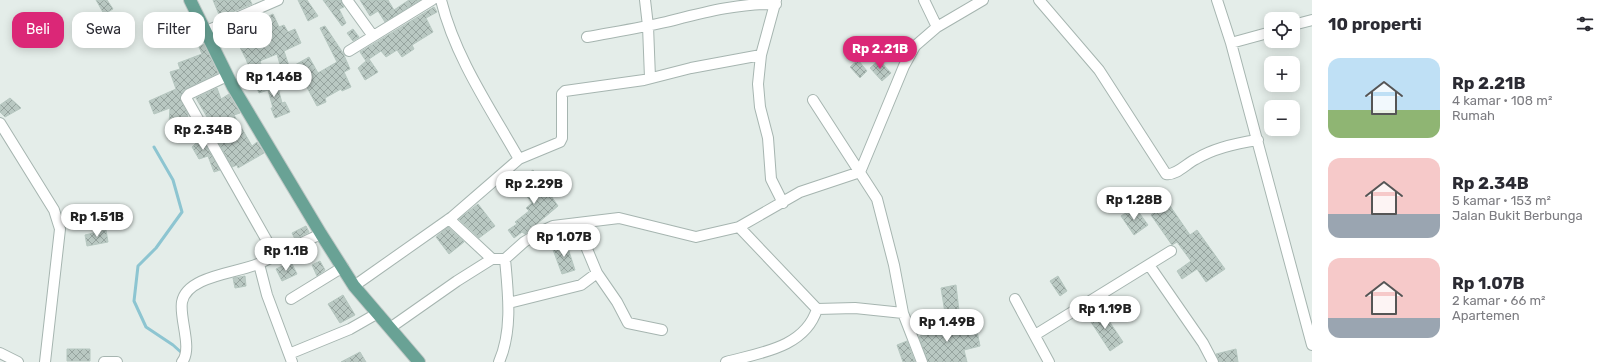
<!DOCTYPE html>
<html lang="id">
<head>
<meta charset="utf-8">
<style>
	body { margin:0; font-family:Rubik,sans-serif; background:#f7f7f7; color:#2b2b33; height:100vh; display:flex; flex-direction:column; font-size:15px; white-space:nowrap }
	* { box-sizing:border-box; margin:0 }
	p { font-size:13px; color:#7c7c81 }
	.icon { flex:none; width:22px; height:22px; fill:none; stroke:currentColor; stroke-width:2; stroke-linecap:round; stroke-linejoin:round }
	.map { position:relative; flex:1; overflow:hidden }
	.sheet { display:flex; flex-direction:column; background:#fff; width:300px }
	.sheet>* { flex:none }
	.top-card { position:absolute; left:12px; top:12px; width:380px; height:36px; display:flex; gap:8px }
	.fabs { position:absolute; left:1264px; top:12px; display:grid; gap:8px }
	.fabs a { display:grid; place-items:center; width:36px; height:36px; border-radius:8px; background:#fff; box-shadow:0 2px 10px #0003; font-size:20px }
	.price { position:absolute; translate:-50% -34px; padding:0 9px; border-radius:14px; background:#fff; color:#222; font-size:13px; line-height:26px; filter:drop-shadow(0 1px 2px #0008) }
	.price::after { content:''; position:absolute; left:50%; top:24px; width:12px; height:9px; margin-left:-6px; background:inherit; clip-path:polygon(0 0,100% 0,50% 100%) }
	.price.current { background:#db2777; color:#fff }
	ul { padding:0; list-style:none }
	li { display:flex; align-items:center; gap:12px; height:100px; padding:0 16px }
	li span { display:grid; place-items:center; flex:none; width:112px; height:80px; border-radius:12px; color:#555 }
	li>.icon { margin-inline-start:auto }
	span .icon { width:48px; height:48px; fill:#fffc; stroke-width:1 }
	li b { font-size:17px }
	h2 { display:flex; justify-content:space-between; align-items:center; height:48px; padding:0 16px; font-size:17px }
	.pill { padding:0 14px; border-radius:12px; background:#fff; box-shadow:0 2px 10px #0003; font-size:14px; line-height:36px }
	.pill.current { background:#db2777; color:#fff }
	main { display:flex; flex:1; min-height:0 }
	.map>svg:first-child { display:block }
</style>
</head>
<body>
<main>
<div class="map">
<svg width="1312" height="362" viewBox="0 0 1312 362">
	<defs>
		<pattern id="building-cross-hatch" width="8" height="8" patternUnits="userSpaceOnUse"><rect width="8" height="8" fill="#b9c8c2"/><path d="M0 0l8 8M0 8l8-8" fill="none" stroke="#96a49f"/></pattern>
	</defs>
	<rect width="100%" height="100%" fill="#e4ede9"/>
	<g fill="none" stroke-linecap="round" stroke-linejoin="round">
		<path stroke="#8dc5d1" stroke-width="3" d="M154,147L173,180L182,212L156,248L138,266L134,301L146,327L173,345L183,354"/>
	</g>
	<path fill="url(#building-cross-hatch)" stroke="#b6c7c0" d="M96,0H107L113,9L104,14Z
		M213,0H250L252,4L220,17Z
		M298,0H307L318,16L308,21Z
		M323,0H341L344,7L339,9L346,23L342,26Z
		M360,0H388L394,10L409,0H420L385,22L378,11L370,16Z
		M434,7L437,12L426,18L433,32L412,45L414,49L402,57L397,50L386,57L381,51L369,59L378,72L365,80L358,68L366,61L360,52Z
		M273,14L279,27L284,25L288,32L295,29L301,43L284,51L289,66L281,68L277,54L262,60L260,62L262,66L250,70L246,59L231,30L241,25L240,23L257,16L259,21Z
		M325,26L343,53L350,69L344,72L351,87L342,91L341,89L325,98L326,102L317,106L295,65L309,57L318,73L337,62L320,28Z
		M353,29L359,37L353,41L347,33Z
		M204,44L218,73L184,90L180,98L188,114L187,121L169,124L170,108L154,114L149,101L176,89L170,72L180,69L178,63L202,54L199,47Z
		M858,60L867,71L860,78L850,67Z
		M879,60L891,73L882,81L870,68Z
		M272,80L282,87L278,88L282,103L285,102L290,112L275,118L271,108H273L268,90L259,93L256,86Z
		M217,88L221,99L229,94L240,113L234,115L252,146L257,142L264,153L238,168L237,165L232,167L208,123L210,122L196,98Z
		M10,98L21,108L5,117L0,112V105Z
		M197,130L220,170L214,172L208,156L199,159L192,147L197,142L192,133Z
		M533,170L558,206L525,234L522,232L514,238L508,230L517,224L515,222L529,211L526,208L532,203L519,186L529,178L526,175Z
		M1168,203L1190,235L1197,230L1225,269L1206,282L1197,269L1182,279L1177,271L1191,261L1177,242L1172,245L1151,215Z
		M478,204L495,226L479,238L459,219Z
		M1135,207L1148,225L1134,235L1121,216Z
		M306,226L309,232L295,239L292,233Z
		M448,227L464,242L449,254L436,237Z
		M106,230L108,242L87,246L85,235Z
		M566,242L575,270L562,274L552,247Z
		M320,261L325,270L317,276L312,265Z
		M291,262L297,274L282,281L276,269Z
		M245,276L246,286L235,288L233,278Z
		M1058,276L1067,291L1060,296L1050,281Z
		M956,285L959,311L945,313L941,288Z
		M343,295L355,315L340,323L328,304Z
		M1095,309L1098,320L1105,315L1123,342L1110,351L1089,319L1086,312Z
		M936,321L938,333L976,326L980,346L964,350L967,362H928L919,337L921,336L918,325Z
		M907,341L915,362H903L897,345Z
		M67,349H90V361H67Z
		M1236,349L1238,362H1219L1216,354Z
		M360,352L366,362H341Z"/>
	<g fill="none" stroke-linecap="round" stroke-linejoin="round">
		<defs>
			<path id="minor" d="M347,0L373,36
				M441,0C455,57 490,108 519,159
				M645,0L648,26L650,78
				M776,0L761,55L758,84L760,107L768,138L771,179L783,203
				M924,0L937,27
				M1039,0L1099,70L1166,174C1176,176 1187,163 1196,159C1214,148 1237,143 1258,140
				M1217,0L1231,43L1312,345
				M1293,25L1312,20
				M204,32L278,0
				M587,37C614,32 640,28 666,22C702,13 738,3 776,4
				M1231,43L1271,32
				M349,51L432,0
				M227,76L189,94L186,98L275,255
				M813,100L877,199L894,265L903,313
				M0,123L54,210L60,229L45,362
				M449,219L492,259
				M587,249L597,273
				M505,259L524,242L542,231L553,226L619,218L696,237L700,236L739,227L800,192L860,172L904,66L915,46L937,27L983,0
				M259,264L267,295L292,362
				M1149,265L1203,343L1213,362
				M354,286L452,217L519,159L560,142L562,138V94L565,91L644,80L691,68L761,55
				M291,299L343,267
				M1015,299L1049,362
				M509,303L581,285L597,273L617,302L628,323L662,330
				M817,309L855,308L903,313L922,362
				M390,328L457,281L492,259H505C508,292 513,330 499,362
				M1035,335L1171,251
				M0,353L18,362
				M289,354L350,329L378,313
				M104,362H117
				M182,362C193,349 179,318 182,302C187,275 240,273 260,263C281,253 301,243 321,234
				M726,362C759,353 805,348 817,309L739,227"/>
			<path id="primary" d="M190,0L233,87L321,234L354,286L419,362"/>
		</defs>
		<use href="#minor" stroke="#a6b5b0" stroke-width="12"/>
		<use href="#primary" stroke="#c1c9c7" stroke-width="14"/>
		<use href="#minor" stroke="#fff" stroke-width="10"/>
		<use href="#primary" stroke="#69a295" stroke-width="12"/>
	</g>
</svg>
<div class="fabs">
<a><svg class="icon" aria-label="locate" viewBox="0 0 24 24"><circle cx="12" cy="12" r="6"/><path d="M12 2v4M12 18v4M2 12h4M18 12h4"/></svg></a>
<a>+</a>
<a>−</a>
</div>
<b class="price current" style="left:880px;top:70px">Rp 2.21B</b>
<b class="price" style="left:274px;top:98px">Rp 1.46B</b>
<b class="price" style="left:203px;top:151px">Rp 2.34B</b>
<b class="price" style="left:534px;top:205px">Rp 2.29B</b>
<b class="price" style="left:1134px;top:221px">Rp 1.28B</b>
<b class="price" style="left:97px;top:238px">Rp 1.51B</b>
<b class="price" style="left:564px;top:258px">Rp 1.07B</b>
<b class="price" style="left:286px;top:272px">Rp 1.1B</b>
<b class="price" style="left:1105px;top:330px">Rp 1.19B</b>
<b class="price" style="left:947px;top:343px">Rp 1.49B</b>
<div class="top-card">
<a class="pill current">Beli</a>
<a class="pill">Sewa</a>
<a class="pill">Filter</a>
<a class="pill">Baru</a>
</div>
</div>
<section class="sheet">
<h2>10 properti<svg class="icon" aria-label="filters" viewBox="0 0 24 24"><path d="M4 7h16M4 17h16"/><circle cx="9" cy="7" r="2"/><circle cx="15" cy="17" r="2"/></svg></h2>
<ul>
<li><span style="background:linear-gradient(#bfe0f5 65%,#8fb573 0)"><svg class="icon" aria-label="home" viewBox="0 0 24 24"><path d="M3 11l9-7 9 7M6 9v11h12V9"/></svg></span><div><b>Rp 2.21B</b><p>4 kamar · 108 m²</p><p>Rumah</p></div></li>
<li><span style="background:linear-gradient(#f6c9c9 70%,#9aa5b1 0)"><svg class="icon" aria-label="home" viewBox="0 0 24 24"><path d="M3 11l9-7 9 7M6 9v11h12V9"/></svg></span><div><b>Rp 2.34B</b><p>5 kamar · 153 m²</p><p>Jalan Bukit Berbunga</p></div></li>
<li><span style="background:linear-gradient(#f6c9c9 75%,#9aa5b1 0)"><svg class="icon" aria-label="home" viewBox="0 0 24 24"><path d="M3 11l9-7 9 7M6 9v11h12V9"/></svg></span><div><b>Rp 1.07B</b><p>2 kamar · 66 m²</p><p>Apartemen</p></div></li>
</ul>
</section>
</main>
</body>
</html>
